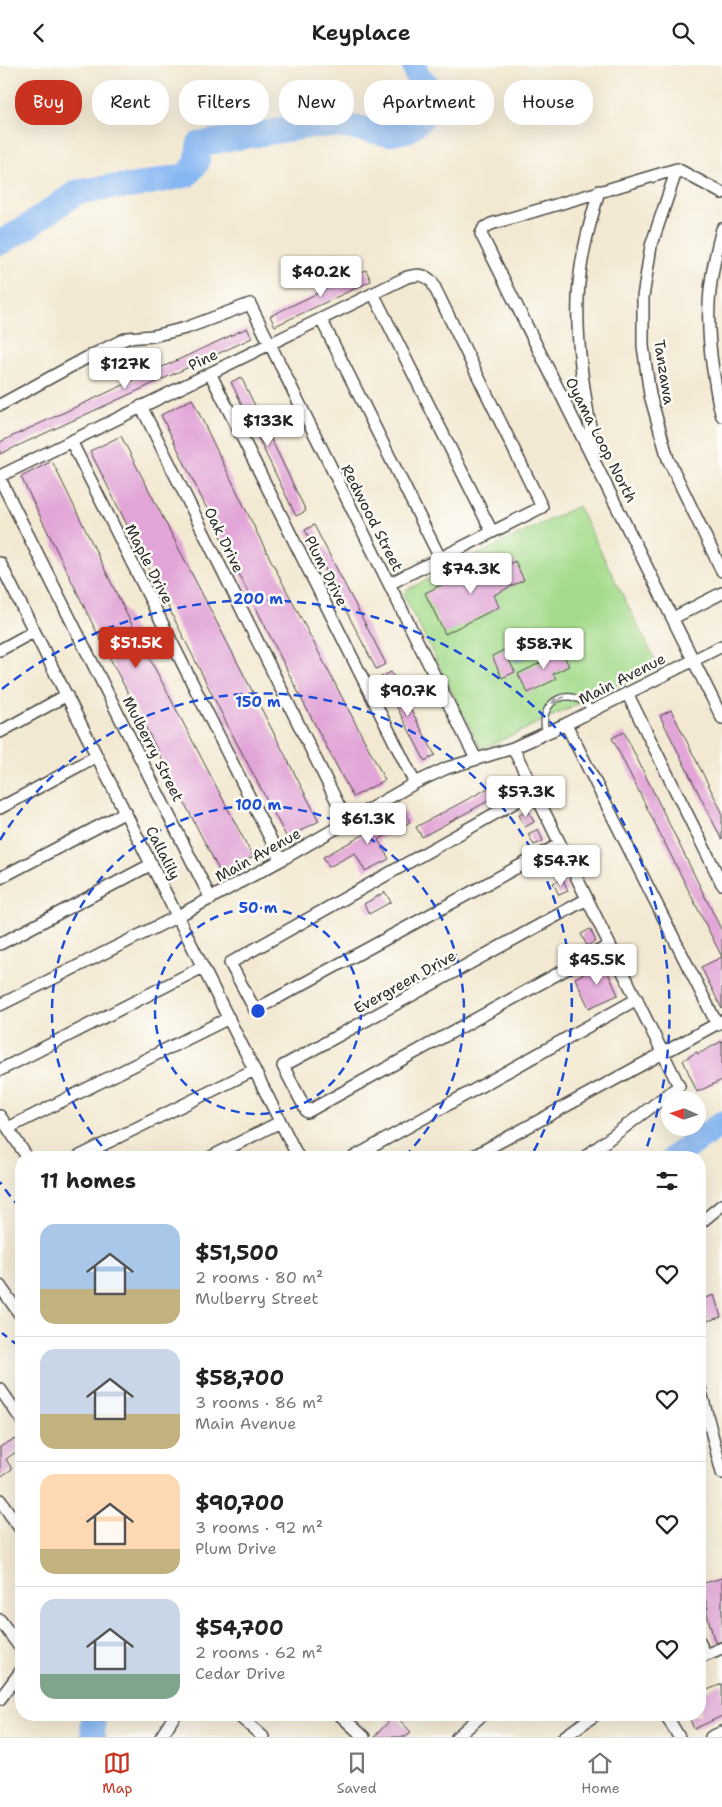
<!DOCTYPE html>
<html lang="en">
<head>
<meta charset="utf-8">
<style>
	body { margin:0; font-family:"Shantell Sans",sans-serif; background:#f2f2f2; color:#222; height:100vh; display:flex; flex-direction:column; font-size:19px; white-space:nowrap }
	* { box-sizing:border-box; margin:0 }
	p { font-size:16px; color:#767676 }
	.icon { flex:none; width:28px; height:28px; fill:none; stroke:currentColor; stroke-width:2; stroke-linecap:round; stroke-linejoin:round }
	.map { position:relative; flex:1; overflow:hidden }
	.sheet { position:absolute; left:15px; top:1086px; width:691px; height:570px; display:flex; flex-direction:column; background:#fff; border-radius:20px; box-shadow:0 5px 20px #0002 }
	.sheet>* { flex:none }
	.top-card { position:absolute; left:15px; top:15px; width:692px; height:45px; display:flex; gap:10px }
	.needle { width:32px; rotate:273deg }
	.tools { position:absolute; left:661px; top:1026px; display:grid; gap:10px }
	.tools a { display:grid; place-items:center; width:45px; height:45px; border-radius:50%; background:#fff; box-shadow:0 5px 20px #0002; font-size:25px }
	.price { position:absolute; translate:-50% -42px; padding:0 11px; border-radius:5px; background:#fff; color:#222; font-size:16px; line-height:32px; filter:drop-shadow(0 1px 2px #0008) }
	.price::after { content:''; position:absolute; left:50%; top:30px; width:15px; height:11px; margin-left:-8px; background:inherit; clip-path:polygon(0 0,100% 0,50% 100%) }
	.price.current { background:#c8321e; color:#fff }
	ul { padding:0; list-style:none }
	li { display:flex; align-items:center; gap:15px; height:125px; padding:0 25px }
	li+li { border-top:1px solid #e0e0e0 }
	li span { display:grid; place-items:center; flex:none; width:140px; height:100px; border-radius:15px; color:#555 }
	li>.icon { margin-inline-start:auto }
	span .icon { width:60px; height:60px; fill:#fffc; stroke-width:1 }
	li b { font-size:21px }
	h2 { display:flex; justify-content:space-between; align-items:center; height:60px; padding:0 25px; font-size:21px }
	.chip { padding:0 18px; border-radius:20px; background:#fff; box-shadow:0 5px 20px #0002; font-size:18px; line-height:45px }
	.chip.current { background:#c8321e; color:#fff }
	header { display:flex; justify-content:space-between; align-items:center; height:65px; padding:0 25px; background:#fff; font-size:22px; font-weight:600 }
	.dock { display:flex; justify-content:space-around; align-items:center; height:70px; border-top:1px solid #e0e0e0; background:#fff; font-size:14px; color:#767676 }
	.dock a { display:grid; justify-items:center; gap:2px }
	.dock .current { color:#c8321e }
	.map>svg:first-child { display:block }
</style>
</head>
<body>
<header><svg class="icon" aria-label="back" viewBox="0 0 24 24"><path d="M15 5l-7 7 7 7"/></svg>Keyplace<svg class="icon" aria-label="search" viewBox="0 0 24 24"><circle cx="10" cy="10" r="6"/><path d="M15 15l6 6"/></svg></header>
<div class="map">
<svg width="722" height="1672" viewBox="0 0 722 1672">
	<rect width="100%" height="100%" fill="#fdfcf7"/>
	<filter id="ink" filterUnits="userSpaceOnUse"><feTurbulence type="fractalNoise" baseFrequency=".02" numOctaves="2"/><feDisplacementMap in="SourceGraphic" scale="10" xChannelSelector="R" yChannelSelector="G"/><feConvolveMatrix kernelMatrix="1 2 1 2 8 2 1 2 1" color-interpolation-filters="sRGB"/></filter>
	<filter id="wash" filterUnits="userSpaceOnUse"><feTurbulence type="fractalNoise" baseFrequency=".0096" numOctaves="4" result="noise"/><feDisplacementMap in="SourceGraphic" scale="20" xChannelSelector="R" yChannelSelector="G"/><feGaussianBlur stdDeviation="1.12" result="paint"/><feColorMatrix in="noise" values="0 0 0 0 0 0 0 0 0 0 0 0 0 0 0 0 0 1.4 0 .05"/><feComposite in="paint" operator="in"/></filter>
	<g filter="url(#wash)">
		<rect width="100%" height="100%" fill="#f3e9d2"/>
		<path fill="#a5db8c" stroke="#68835c" d="M578,441L658,601L519,667L491,680L480,682L404,531L406,525Z"/>
		<path fill="#87b7f3" stroke="#59718f" d="M543,571L550,575L552,579L517,597L512,586Z"/>
		<g fill="none" stroke-linecap="round" stroke-linejoin="round">
			<path stroke="#87b7f3" stroke-width="25" d="M0,178L27,162L77,127L110,122L133,121L187,110L197,98L199,79L308,61L334,60L369,65L388,69L408,65L422,53L434,26L417,11L414,0
				M674,1092L722,1058
				M93,1672V1650"/>
		</g>
		<g id="blocks">
			<path fill="#e2a5d7" d="M366,205L371,216L275,261L270,251Z
				M247,263L252,273L0,389V377Z
				M241,312L306,446L296,451L231,317Z
				M192,334L263,480L385,715L353,732L302,635L232,495L161,350Z
				M121,371L319,756L287,773L231,667L90,386Z
				M52,396L126,548L253,792L221,809L95,564L21,412Z
				M314,460L386,599L376,604L305,465Z
				M515,496L524,515L494,530L499,542L445,569L425,528L479,501L484,511Z
				M558,579L569,601L553,609L556,614L528,628L518,609L546,595L542,588Z
				M504,585L515,607L502,613L492,591Z
				M391,607L435,690L425,696L381,612Z
				M671,645L722,747V775L660,651Z
				M624,667L722,866V944L701,902L722,892L612,673Z
				M507,713L512,723L422,772L416,762Z
				M528,745L534,757L525,762L519,750Z
				M405,747L410,757L378,775L389,794L365,806L355,788L329,802L323,792Z
				M538,764L543,776L534,780L528,769Z
				M563,814L568,826L559,830L553,818Z
				M385,827L391,837L369,849L364,839Z
				M590,864L596,876L587,881L581,869Z
				M604,899L618,930L589,943L575,913Z
				M722,976V1015L697,1027L683,995L697,987L698,989Z
				M714,1230L721,1252L700,1258V1235Z
				M14,1374L20,1384L6,1394L12,1404L0,1412V1382Z
				M722,1513V1576L715,1578L706,1545L708,1544L701,1519Z
				M722,1619V1651L694,1664L688,1650H700V1628Z
				M395,1650L411,1667L406,1672H374Z"/>
		</g>
	</g>
	<g filter="url(#ink)">
		<use href="#blocks" fill-opacity="0" stroke="#494844" stroke-width="1"/>
		<g fill="none" stroke-linecap="round" stroke-linejoin="round">
			<defs>
				<path id="service" d="M546,668C536,635 572,618 592,646"/>
				<path id="minor" d="M677,104L651,181L643,232V281L650,330L668,394L722,506
					M722,128L677,104L491,159L484,163L481,169L722,653
					M722,164C708,216 705,252 713,305C716,321 717,336 722,351
					M373,228L492,467
					M321,254L440,493
					M210,308L415,718
					M0,340L88,292L127,273L153,271L186,263L250,239L476,694
					M141,341L347,757
					M71,376L281,795
					M594,386C586,336 576,285 578,234C579,197 589,161 599,126
					M0,411L407,212C418,209 425,209 432,217L542,442L389,519
					M0,414L211,834
					M0,498L298,1092
					M673,553L722,528
					M0,585L33,567
					M627,628L722,819
					M566,659L717,959
					M0,667L67,630
					M513,683L679,1021L585,1092
					M535,726L230,898L255,945L560,779
					M0,743L97,691
					M0,813L126,747
					M587,834L283,1001L307,1047L610,880
					M0,879L152,799
					M0,940L178,851L281,795L415,718L447,703L513,683L566,659L722,581
					M0,1005L203,902
					M0,1051L27,1092
					M8,1063L229,953
					M78,1092L254,1005
					M211,1092L280,1057
					M354,1092L637,934
					M472,1092L722,956
					M700,1158L722,1140
					M0,1221L21,1251
					M700,1323L722,1408
					M0,1324L21,1354
					M0,1435L21,1465
					M0,1555L21,1584
					M700,1577L704,1590
					M700,1592L722,1583
					M0,1634L21,1606
					M238,1650L263,1672
					M340,1650L364,1672
					M666,1650L679,1672
					M161,1672L175,1650
					M457,1672L482,1650
					M564,1672L595,1650
					M711,1672L722,1667"/>
			</defs>
			<use href="#service" stroke="#494844" stroke-width="8"/>
			<use href="#minor" stroke="#494844" stroke-width="14"/>
			<use href="#service" stroke="#fff" stroke-width="5.5"/>
			<use href="#minor" stroke="#fff" stroke-width="11"/>
		</g>
		<defs><path id="oneway-solid" d="M-6-.8H1V-3.2L6.5 0L1 3.2V.8H-6Z" transform="scale(1.25)"/></defs>
		<use fill="#a0a0a0" href="#oneway-solid" transform="translate(558 635) rotate(154)"/>
	</g>
	<g fill="none" stroke="#1d4ed8" stroke-width="2.5" stroke-dasharray="9 6">
		<circle cx="258" cy="946" r="103"/>
		<path d="M112 1092A206 206 0 1 1 404 1092"/>
		<path d="M20 1143A309 309 0 0 1 0 1117M0 775A309 309 0 0 1 531 1091"/>
		<path d="M19 1281A412 412 0 0 1 2 1268M2 624A412 412 0 0 1 644 1090"/>
	</g>
	<g text-anchor="middle" dominant-baseline="central" stroke-width="5" stroke-linejoin="round" paint-order="stroke">
		<g font-size="15" fill="#2b2b2b" stroke="#fdfcf7">
			<text transform="translate(203 295) rotate(-26)">Pine</text>
			<text transform="translate(664 307) rotate(81)">Tanzawa</text>
			<text transform="translate(601 375) rotate(63)">Oyama Loop North</text>
			<text transform="translate(372 453) rotate(63)">Redwood Street</text>
			<text transform="translate(224 475) rotate(64)">Oak Drive</text>
			<text transform="translate(149 499) rotate(63)">Maple Drive</text>
			<text transform="translate(326 506) rotate(63)">Plum Drive</text>
			<text transform="translate(622 614) rotate(-27)">Main Avenue</text>
			<text transform="translate(153 684) rotate(63)">Mulberry Street</text>
			<text transform="translate(163 788) rotate(63)">Callalily</text>
			<text transform="translate(258 790) rotate(-29)">Main Avenue</text>
			<text transform="translate(405 917) rotate(-29)">Evergreen Drive</text>
		</g>
	</g>
	<circle cx="258" cy="946" r="8" fill="#1d4ed8" stroke="#fdfcf7" stroke-width="2.5"/>
	<g font-size="15" text-anchor="middle" font-weight="bold" fill="#1d4ed8" stroke="#fdfcf7" stroke-width="5" stroke-linejoin="round" paint-order="stroke">
		<text x="258" y="539">200 m</text>
		<text x="258" y="642">150 m</text>
		<text x="258" y="745">100 m</text>
		<text x="258" y="848">50 m</text>
	</g>
</svg>
<div class="tools">
<a><svg class="needle" viewBox="-14 -14 28 28"><path d="M0-13l5 13h-10z" fill="#e53935"/><path d="M0 13l5-13h-10z" fill="#767676"/></svg></a>
</div>
<b class="price" style="left:321px;top:233px">$40.2K</b>
<b class="price" style="left:125px;top:325px">$127K</b>
<b class="price" style="left:268px;top:382px">$133K</b>
<b class="price" style="left:471px;top:530px">$74.3K</b>
<b class="price current" style="left:136px;top:604px">$51.5K</b>
<b class="price" style="left:544px;top:605px">$58.7K</b>
<b class="price" style="left:408px;top:652px">$90.7K</b>
<b class="price" style="left:526px;top:753px">$57.3K</b>
<b class="price" style="left:368px;top:780px">$61.3K</b>
<b class="price" style="left:561px;top:822px">$54.7K</b>
<b class="price" style="left:597px;top:921px">$45.5K</b>
<div class="top-card">
<a class="chip current">Buy</a>
<a class="chip">Rent</a>
<a class="chip">Filters</a>
<a class="chip">New</a>
<a class="chip">Apartment</a>
<a class="chip">House</a>
</div>
<section class="sheet">
<h2>11 homes<svg class="icon" aria-label="filters" viewBox="0 0 24 24"><path d="M4 7h16M4 17h16"/><circle cx="9" cy="7" r="2"/><circle cx="15" cy="17" r="2"/></svg></h2>
<ul>
<li><span style="background:linear-gradient(#a9c7e8 65%,#c2b280 0)"><svg class="icon" aria-label="home" viewBox="0 0 24 24"><path d="M3 11l9-7 9 7M6 9v11h12V9"/></svg></span><div><b>$51,500</b><p>2 rooms · 80 m²</p><p>Mulberry Street</p></div><svg class="icon" aria-label="heart" viewBox="0 0 24 24"><path d="M12 20l-8-8c-3-5 5-10 8-4 3-6 11-1 8 4z"/></svg></li>
<li><span style="background:linear-gradient(#c9d6e8 65%,#c2b280 0)"><svg class="icon" aria-label="home" viewBox="0 0 24 24"><path d="M3 11l9-7 9 7M6 9v11h12V9"/></svg></span><div><b>$58,700</b><p>3 rooms · 86 m²</p><p>Main Avenue</p></div><svg class="icon" aria-label="heart" viewBox="0 0 24 24"><path d="M12 20l-8-8c-3-5 5-10 8-4 3-6 11-1 8 4z"/></svg></li>
<li><span style="background:linear-gradient(#ffd9b3 75%,#c2b280 0)"><svg class="icon" aria-label="home" viewBox="0 0 24 24"><path d="M3 11l9-7 9 7M6 9v11h12V9"/></svg></span><div><b>$90,700</b><p>3 rooms · 92 m²</p><p>Plum Drive</p></div><svg class="icon" aria-label="heart" viewBox="0 0 24 24"><path d="M12 20l-8-8c-3-5 5-10 8-4 3-6 11-1 8 4z"/></svg></li>
<li><span style="background:linear-gradient(#c9d6e8 75%,#7fa58c 0)"><svg class="icon" aria-label="home" viewBox="0 0 24 24"><path d="M3 11l9-7 9 7M6 9v11h12V9"/></svg></span><div><b>$54,700</b><p>2 rooms · 62 m²</p><p>Cedar Drive</p></div><svg class="icon" aria-label="heart" viewBox="0 0 24 24"><path d="M12 20l-8-8c-3-5 5-10 8-4 3-6 11-1 8 4z"/></svg></li>
</ul>
</section>
</div>
<nav class="dock">
<a class="current"><svg class="icon" aria-label="map" viewBox="0 0 24 24"><path d="M3 6l6-2 6 2 6-2v14l-6 2-6-2-6 2zM9 4v14M15 6v14"/></svg>Map</a>
<a><svg class="icon" aria-label="saved" viewBox="0 0 24 24"><path d="M7 4h10v16l-5-4-5 4z"/></svg>Saved</a>
<a><svg class="icon" aria-label="home" viewBox="0 0 24 24"><path d="M3 11l9-7 9 7M6 9v11h12V9"/></svg>Home</a>
</nav>
</body>
</html>
